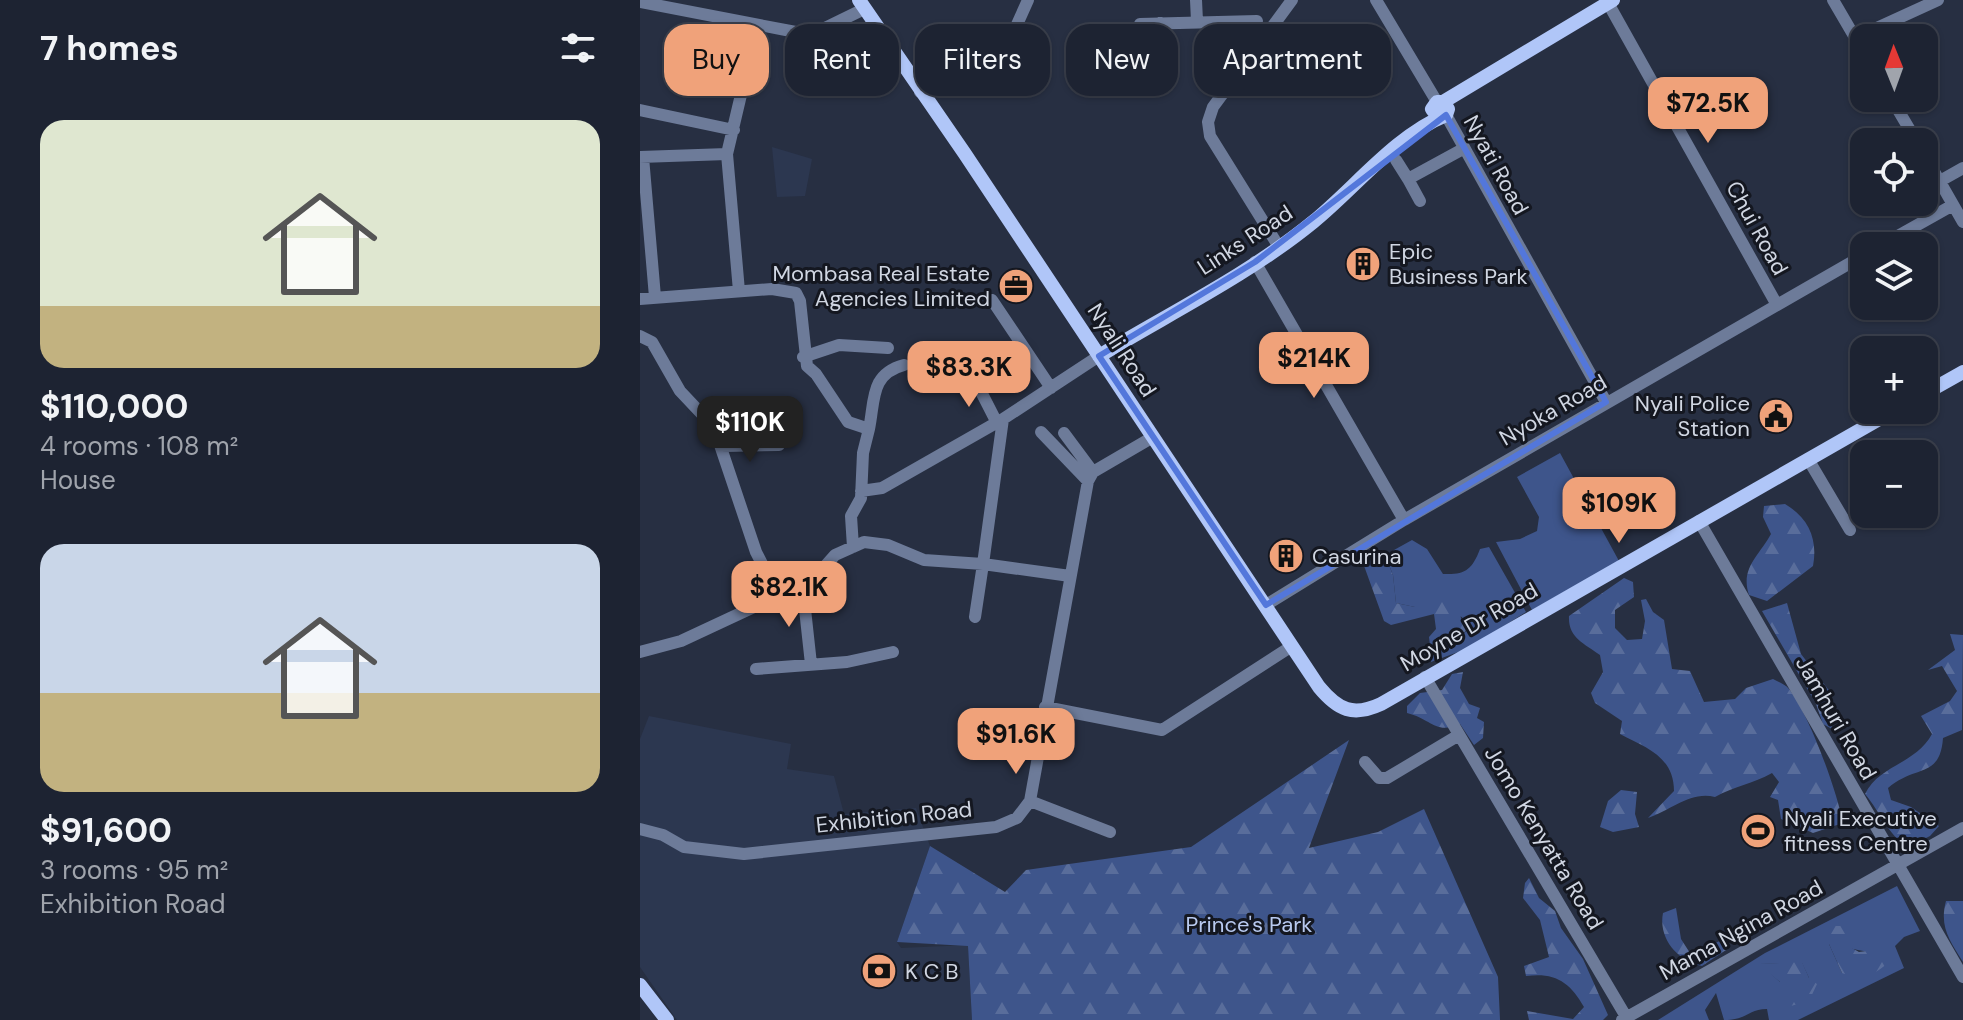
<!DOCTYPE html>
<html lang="en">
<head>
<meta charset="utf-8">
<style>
	body { margin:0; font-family:"DM Sans",sans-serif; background:#2a2f3e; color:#f1f3f6; height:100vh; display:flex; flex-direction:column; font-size:30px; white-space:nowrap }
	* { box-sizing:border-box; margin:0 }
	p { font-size:26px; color:#a0a4ac }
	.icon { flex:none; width:44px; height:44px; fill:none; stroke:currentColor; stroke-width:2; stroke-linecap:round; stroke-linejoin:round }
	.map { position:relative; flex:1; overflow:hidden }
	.drawer { display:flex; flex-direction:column; background:#1d2332; width:640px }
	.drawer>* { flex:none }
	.guide { position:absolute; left:24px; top:24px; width:760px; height:72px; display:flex; gap:16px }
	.needle { width:52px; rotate:359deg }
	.tools { position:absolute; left:1210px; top:24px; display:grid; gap:16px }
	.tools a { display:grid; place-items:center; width:88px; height:88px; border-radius:16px; background:#1d2332; box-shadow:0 2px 6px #0004,0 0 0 2px #3b404d; font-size:40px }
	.price { position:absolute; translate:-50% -68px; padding:0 18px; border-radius:16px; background:#f0a27a; color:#111; font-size:26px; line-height:52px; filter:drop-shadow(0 2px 4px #0008) }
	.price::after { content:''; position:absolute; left:50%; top:48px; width:24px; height:18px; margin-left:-12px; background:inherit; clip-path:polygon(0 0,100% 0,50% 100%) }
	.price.active { background:#222; color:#fff }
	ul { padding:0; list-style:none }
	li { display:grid; align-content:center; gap:16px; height:424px; padding:0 40px }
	li span { display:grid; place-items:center; height:248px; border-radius:24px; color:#555 }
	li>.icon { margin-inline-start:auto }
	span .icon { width:144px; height:144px; fill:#fffc; stroke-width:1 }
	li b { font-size:34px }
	h2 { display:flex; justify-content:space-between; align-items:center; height:96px; padding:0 40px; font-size:34px }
	.chip { padding:0 28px; border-radius:24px; background:#1d2332; box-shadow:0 2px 6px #0004,0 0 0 2px #3b404d; font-size:28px; line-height:72px }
	.chip.active { background:#f0a27a; color:#111 }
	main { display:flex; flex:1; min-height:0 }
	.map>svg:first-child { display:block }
</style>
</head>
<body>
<main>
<section class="drawer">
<h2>7 homes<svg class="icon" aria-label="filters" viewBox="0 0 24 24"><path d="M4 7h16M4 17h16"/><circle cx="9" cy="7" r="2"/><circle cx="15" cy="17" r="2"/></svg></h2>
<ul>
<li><span style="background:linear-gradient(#dfe7d0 75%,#c2b280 0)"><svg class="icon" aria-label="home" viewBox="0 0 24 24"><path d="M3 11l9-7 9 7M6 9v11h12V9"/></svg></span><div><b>$110,000</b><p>4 rooms · 108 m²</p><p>House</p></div></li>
<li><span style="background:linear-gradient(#c9d6e8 60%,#c2b280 0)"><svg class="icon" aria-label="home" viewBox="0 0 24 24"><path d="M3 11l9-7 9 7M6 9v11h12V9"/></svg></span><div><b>$91,600</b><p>3 rooms · 95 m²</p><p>Exhibition Road</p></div></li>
</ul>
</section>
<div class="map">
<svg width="1323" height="1020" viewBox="0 0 1323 1020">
	<defs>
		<pattern id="forest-firs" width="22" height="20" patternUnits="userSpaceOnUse" patternTransform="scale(2)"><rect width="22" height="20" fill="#3e558b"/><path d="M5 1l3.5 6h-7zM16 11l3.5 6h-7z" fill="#596d9b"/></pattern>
	</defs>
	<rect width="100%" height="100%" fill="#272f42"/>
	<path fill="#2c3750" d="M132,147L172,159L165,196L137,197Z
		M9,716L151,744L147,769L194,776L204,814L276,808L290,846L257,942L261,948L328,945L332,1020H37L0,967V739Z"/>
	<path fill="#3e558b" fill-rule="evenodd" d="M920,453L979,561L892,610L856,542L880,539L897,531L899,517L877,477Z
		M772,540L787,549L803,574C825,575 832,570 840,549L849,547L886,612L829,648L791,662L790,645L817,643L826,631L822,617L756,603L753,575L745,555Z
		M1257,886L1280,931L1264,937L1255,946L1264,968L1158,1020H1129L1127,1009C1108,1009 1108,1020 1084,1020L1076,993L1065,1010L1069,1020H1018L1125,953ZM1189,944C1206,946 1219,952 1235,952L1202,973ZM1162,963L1169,978L1140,982L1120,964Z"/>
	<path fill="url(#forest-firs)" d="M1145,504C1169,518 1178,540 1173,566L1127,601L1109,595C1100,568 1119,556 1131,534L1123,517L1124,506Z
		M745,555L753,575L756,603L775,607L791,594L814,601L826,630L817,643L790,645L789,637L796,629L794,614L751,625L744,621L723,563Z
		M984,578L993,582L994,597L975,610V628L987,640L1002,639L1005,621L1001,600L1006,599L1013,612L1024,620L1032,669L1050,671L1064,702L1095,699L1106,688L1133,679C1138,682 1145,684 1149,689C1169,714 1197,791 1203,823L1173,833L1141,819L1138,800L1130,797L1139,782L1132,773C1113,784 1094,786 1075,797C1050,791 1032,810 1008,818L1034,791C1034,757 1007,748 980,734L982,721L955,703L951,693L963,672L960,655C944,643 928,638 929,616Z
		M1147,603L1161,654L1191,693L1192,729L1183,724L1176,704L1122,611Z
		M1310,634L1323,635L1322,730L1303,738C1300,779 1276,764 1248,788L1251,800L1271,807L1299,826L1290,836L1268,847C1247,834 1241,813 1225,794C1239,765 1276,764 1292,734L1281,716L1310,701L1317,691L1302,666L1288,670L1315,650Z
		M823,672L820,688L829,704L840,708L837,718L844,722L843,738L834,745L820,724C795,735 792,719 767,713V706L780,693L802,690L812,674Z
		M709,740L669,848L738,832L784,809L858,977L860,1020H332L328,946L257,942L290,846L365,892L386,870L551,847Z
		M981,790L997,792L995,814L999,827L973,832L960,827L968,801Z
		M889,878L899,898L915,911L921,928L943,959L968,1015L963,1020H889L887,1011L933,1019L944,1007C930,982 915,972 886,976L884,966L909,957L900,920L883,898L885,883Z
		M1306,901H1323V962C1310,941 1299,927 1306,901Z
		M1036,908L1041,939L1050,953L1085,939L1086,950L1062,966C1038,961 1018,939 1023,913Z
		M1195,926H1206L1210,947L1219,952L1241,949L1248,963C1233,976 1220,981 1202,973L1189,944L1179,938Z
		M1162,962L1169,978L1177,984L1169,1001L1147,1007L1140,1004V982L1129,973L1119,972V964Z"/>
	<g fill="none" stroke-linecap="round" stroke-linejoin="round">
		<path stroke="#6d7b99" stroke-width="12" d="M556,0L557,21
			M736,0L797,102
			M1193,0L1224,53
			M0,2L161,33L181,30L224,9
			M968,3L1137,305
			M500,24L617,21
			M1215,38L1298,0
			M452,72L513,67L520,23
			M280,92L375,29L388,0
			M1251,98L1277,142
			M0,110L94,130
			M806,115L966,402
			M1284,154L1323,222
			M0,157L87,154
			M3,157L15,297
			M756,160L768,179L823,149
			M768,179L780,201
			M1300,181L1323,168
			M1240,246L1313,205
			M639,247L570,136L568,122L573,107L652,0
			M615,262L764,520
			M99,291L87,154L117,27
			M0,299L132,289L156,293L160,301L167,366L176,374L208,422L229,429L223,453L221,498L211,516L213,547
			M352,300L411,388
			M0,336L12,342L40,391L74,427L116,552L140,599
			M163,357L199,345L248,348
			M334,378L357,423
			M229,429C235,400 230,374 264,365
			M401,432L448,481
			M424,433L453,472
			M81,446L139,445
			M1168,459L1210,530
			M221,491L242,488L363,419
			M1059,521L1323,977
			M430,576L343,564L363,419L459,356
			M163,591L171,664
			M626,605L764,520L1224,255
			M0,652L41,641L116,606L163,591L195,555L224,542L248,545L284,560L343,564L335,617
			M116,669L207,662L253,652
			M785,677L988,1020
			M405,707L522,730L652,646
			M725,762L739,778H747L819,735
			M390,801L470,832
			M0,829L23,835L44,847L104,854L356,827L377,818L390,801L448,481L453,472L513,437
			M982,1020L1323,828"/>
		<path stroke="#b0c6f8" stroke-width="14" d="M219,0L325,154L679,687C698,710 713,717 741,704L1255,410
			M803,102L973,0
			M459,356C530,313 608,275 673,222C715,188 755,136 806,115L808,109L803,102H797L792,109L798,117
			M1284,394L1323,372
			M0,985L27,1020"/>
	</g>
	<path fill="none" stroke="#5377db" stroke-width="6" stroke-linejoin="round" d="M806,115L966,402L626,605L459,356L615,262Z"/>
	<defs>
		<symbol id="building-disc" viewBox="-11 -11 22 22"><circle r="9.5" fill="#f0a27a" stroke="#141720"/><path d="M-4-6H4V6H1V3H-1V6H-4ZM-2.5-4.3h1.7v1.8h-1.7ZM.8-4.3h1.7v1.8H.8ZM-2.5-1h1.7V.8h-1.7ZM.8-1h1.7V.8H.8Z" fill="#111"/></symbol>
		<symbol id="office-disc" viewBox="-11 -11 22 22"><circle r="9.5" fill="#f0a27a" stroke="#141720"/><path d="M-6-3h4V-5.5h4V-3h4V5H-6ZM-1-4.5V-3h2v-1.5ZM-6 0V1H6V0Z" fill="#111"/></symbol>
		<symbol id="civic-disc" viewBox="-11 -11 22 22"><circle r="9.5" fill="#f0a27a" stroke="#141720"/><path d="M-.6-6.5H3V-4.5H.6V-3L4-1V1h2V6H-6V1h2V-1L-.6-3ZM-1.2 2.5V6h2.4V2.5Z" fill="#111"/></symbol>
		<symbol id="stadium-disc" viewBox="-11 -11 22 22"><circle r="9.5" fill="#f0a27a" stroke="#141720"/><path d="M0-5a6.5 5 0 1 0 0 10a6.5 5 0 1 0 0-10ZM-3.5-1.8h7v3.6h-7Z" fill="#111"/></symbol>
		<symbol id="bank-disc" viewBox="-11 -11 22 22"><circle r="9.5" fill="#f0a27a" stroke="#141720"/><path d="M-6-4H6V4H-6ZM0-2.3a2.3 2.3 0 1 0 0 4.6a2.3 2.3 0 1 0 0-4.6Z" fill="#111"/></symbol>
	</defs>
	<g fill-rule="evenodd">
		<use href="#building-disc" x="703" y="244" width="40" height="40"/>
		<use href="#office-disc" x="356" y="266" width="40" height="40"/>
		<use href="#civic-disc" x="1116" y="396" width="40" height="40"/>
		<use href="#building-disc" x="626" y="536" width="40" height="40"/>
		<use href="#stadium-disc" x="1098" y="811" width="40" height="40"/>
		<use href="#bank-disc" x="219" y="951" width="40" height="40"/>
	</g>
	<g text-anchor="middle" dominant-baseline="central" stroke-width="6" stroke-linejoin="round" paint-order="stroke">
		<g font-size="22" fill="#d0d6e2" stroke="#141720">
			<text transform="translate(856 165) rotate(61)">Nyati Road</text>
			<text transform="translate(1117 228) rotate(61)">Chui Road</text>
			<text transform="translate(605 240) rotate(-33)">Links Road</text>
			<text transform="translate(482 350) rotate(57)">Nyali Road</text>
			<text transform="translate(913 410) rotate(-30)">Nyoka Road</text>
			<text transform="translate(829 627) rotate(-30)">Moyne Dr Road</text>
			<text transform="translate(1196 718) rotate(60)">Jamhuri Road</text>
			<text transform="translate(254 817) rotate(-6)">Exhibition Road</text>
			<text transform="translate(904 838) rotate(59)">Jomo Kenyatta Road</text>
			<text transform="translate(1101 930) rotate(-29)">Mama Ngina Road</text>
		</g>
		<g font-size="22" fill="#d0d6e2" stroke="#141720" text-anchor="start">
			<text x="749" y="251">Epic<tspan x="749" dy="25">Business Park</tspan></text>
			<text x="350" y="273" text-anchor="end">Mombasa Real Estate<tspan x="350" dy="25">Agencies Limited</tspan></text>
			<text x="1110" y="403" text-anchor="end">Nyali Police<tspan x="1110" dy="25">Station</tspan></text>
			<text x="672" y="556">Casurina</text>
			<text x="1144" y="818">Nyali Executive<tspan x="1144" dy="25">fitness Centre</tspan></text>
			<text x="265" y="971">K C B</text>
		</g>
		<g font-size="22" fill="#b8c9ef" stroke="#141720">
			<text x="609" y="924">Prince's Park</text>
		</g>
	</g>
</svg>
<div class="tools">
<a><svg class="needle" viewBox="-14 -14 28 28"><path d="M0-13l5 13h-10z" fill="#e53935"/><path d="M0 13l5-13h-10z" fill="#a0a4ac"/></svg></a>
<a><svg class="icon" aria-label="locate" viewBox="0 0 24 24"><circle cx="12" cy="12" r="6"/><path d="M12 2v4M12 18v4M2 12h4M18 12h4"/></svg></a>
<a><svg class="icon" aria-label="layers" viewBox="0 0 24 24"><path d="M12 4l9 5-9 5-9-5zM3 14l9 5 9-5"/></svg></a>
<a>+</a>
<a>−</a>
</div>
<b class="price" style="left:1068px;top:145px">$72.5K</b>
<b class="price" style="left:674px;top:400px">$214K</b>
<b class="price" style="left:329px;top:409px">$83.3K</b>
<b class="price active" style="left:110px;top:464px">$110K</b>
<b class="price" style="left:979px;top:545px">$109K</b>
<b class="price" style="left:149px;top:629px">$82.1K</b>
<b class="price" style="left:376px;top:776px">$91.6K</b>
<div class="guide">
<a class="chip active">Buy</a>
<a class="chip">Rent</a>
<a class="chip">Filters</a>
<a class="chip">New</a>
<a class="chip">Apartment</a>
</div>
</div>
</main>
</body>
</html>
